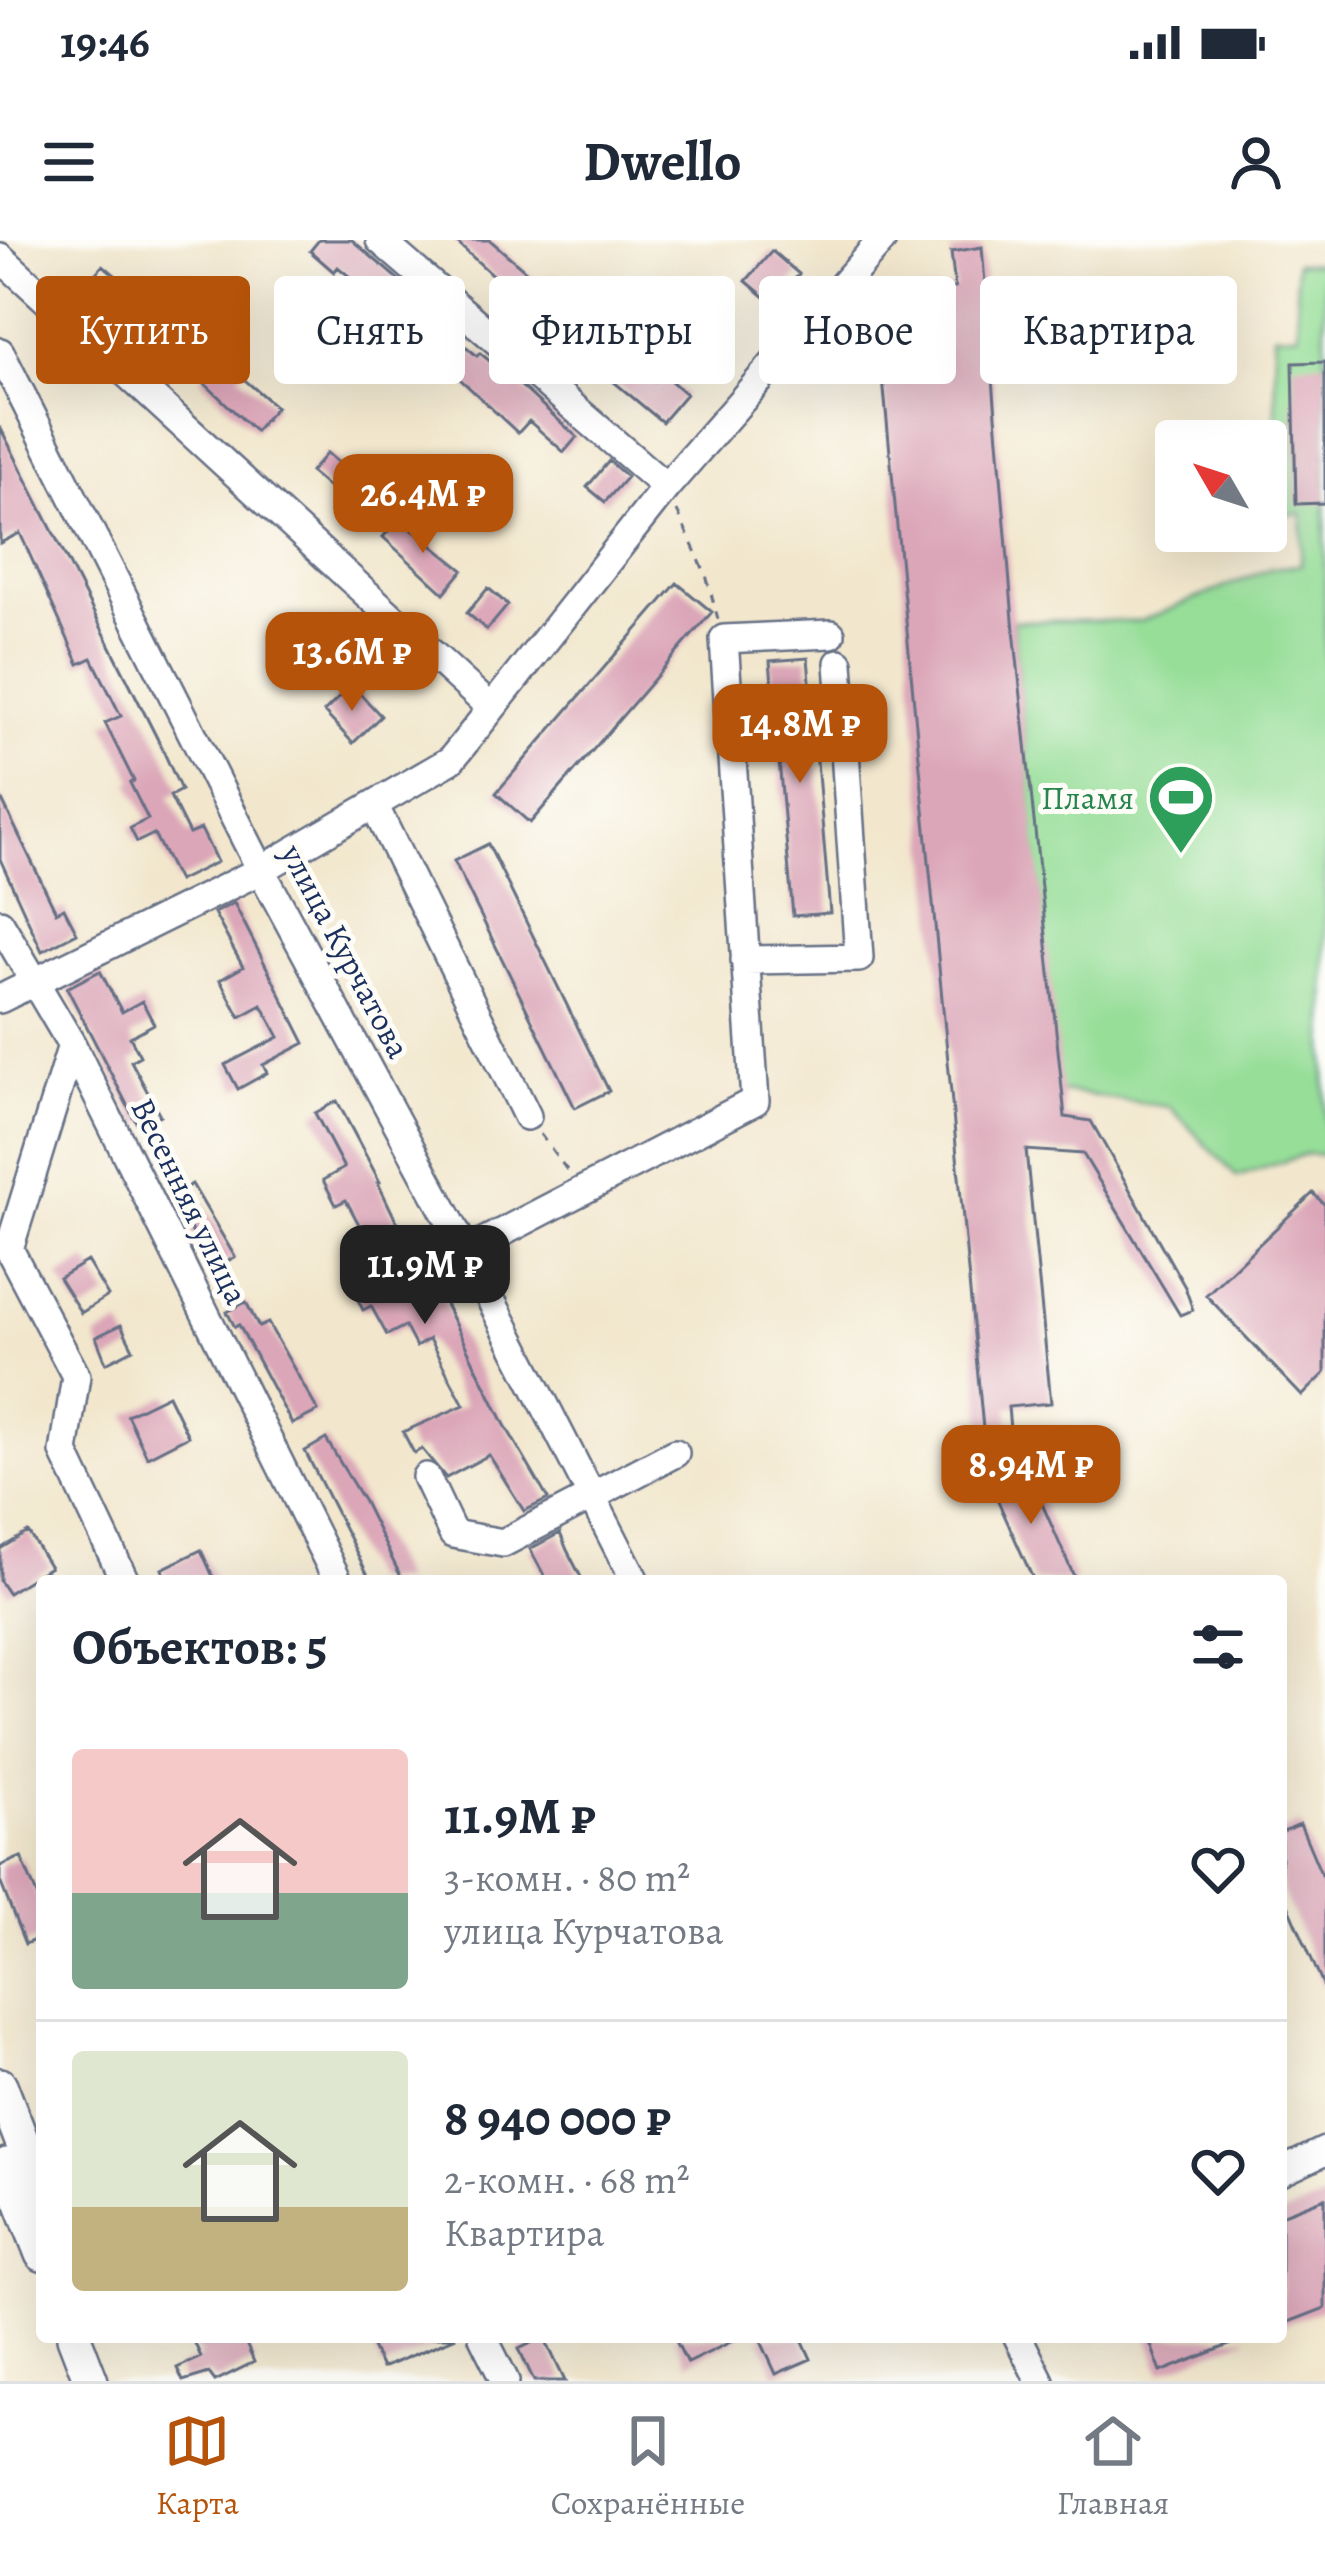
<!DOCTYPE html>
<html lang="ru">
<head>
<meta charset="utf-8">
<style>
	body { margin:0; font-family:Alegreya,serif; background:#f2f2f3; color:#1f2937; height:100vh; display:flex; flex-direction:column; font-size:45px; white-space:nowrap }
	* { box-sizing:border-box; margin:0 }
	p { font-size:39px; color:#747a83 }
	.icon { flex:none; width:66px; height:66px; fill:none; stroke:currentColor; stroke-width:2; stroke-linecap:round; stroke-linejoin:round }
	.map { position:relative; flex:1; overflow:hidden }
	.panel { position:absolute; left:36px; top:1335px; width:1251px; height:768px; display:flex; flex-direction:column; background:#fff; border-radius:12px; box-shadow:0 12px 48px #0002 }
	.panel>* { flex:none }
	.guide { position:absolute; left:36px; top:36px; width:1254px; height:108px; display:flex; gap:24px }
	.needle { width:78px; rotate:309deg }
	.controls { position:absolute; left:1155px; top:180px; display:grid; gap:24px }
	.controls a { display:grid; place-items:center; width:132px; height:132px; border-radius:12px; background:#fff; box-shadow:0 12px 48px #0002; font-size:60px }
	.price { position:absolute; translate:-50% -102px; padding:0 27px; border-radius:24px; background:#b45309; color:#fff; font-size:39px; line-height:78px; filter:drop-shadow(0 3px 6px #0008) }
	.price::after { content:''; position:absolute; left:50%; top:72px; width:36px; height:27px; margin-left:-18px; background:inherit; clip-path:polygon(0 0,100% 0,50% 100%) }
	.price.active { background:#222; color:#fff }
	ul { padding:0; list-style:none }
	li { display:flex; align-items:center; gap:36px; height:300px; padding:0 36px }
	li+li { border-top:3px solid #e0e1e3 }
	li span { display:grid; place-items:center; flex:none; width:336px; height:240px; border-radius:12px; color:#555 }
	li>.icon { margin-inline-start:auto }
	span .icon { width:144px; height:144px; fill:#fffc; stroke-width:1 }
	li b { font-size:51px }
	h2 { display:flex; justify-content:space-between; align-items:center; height:144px; padding:0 36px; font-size:51px }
	.tag { padding:0 42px; border-radius:12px; background:#fff; box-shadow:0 12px 48px #0002; font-size:42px; line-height:108px }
	.tag.active { background:#b45309; color:#fff }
	.status { display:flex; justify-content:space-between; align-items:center; height:84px; padding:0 60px; background:#fff; direction:ltr }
	.status svg { height:33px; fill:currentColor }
	header { display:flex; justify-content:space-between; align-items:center; height:156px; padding:0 36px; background:#fff; font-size:54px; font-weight:700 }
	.tabs { display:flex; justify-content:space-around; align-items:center; height:168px; border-top:3px solid #e0e1e3; background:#fff; font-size:33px; color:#747a83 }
	.tabs a { display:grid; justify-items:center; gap:6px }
	.tabs .active { color:#b45309 }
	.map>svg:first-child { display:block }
</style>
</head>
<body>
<div class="status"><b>19:46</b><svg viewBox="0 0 49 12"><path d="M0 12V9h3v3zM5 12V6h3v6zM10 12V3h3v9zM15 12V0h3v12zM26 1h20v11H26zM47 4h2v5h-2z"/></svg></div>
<header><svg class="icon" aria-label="menu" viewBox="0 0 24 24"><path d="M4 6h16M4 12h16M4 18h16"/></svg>Dwello<svg class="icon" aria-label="person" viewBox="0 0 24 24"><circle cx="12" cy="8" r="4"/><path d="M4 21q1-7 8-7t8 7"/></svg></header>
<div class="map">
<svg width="1325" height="2141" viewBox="0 0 1325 2141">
	<rect width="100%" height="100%" fill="#fdfcf7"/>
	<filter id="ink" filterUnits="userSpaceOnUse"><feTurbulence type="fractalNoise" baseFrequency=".00833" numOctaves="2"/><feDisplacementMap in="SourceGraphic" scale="24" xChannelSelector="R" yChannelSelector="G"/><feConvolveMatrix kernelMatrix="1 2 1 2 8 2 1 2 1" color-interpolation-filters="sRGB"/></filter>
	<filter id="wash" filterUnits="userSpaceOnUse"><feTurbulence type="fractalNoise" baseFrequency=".004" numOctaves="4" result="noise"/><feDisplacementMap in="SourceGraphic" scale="48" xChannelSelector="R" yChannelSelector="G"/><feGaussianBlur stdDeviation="2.7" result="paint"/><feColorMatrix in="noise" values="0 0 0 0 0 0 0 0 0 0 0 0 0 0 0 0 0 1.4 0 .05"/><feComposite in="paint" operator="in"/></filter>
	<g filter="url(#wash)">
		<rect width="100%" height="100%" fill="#f2e7cd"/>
		<path fill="#97de99" stroke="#59867c" stroke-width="3" d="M1296,23H1325V915L1306,914L1237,937L1170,867L1060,851L1013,381H1141L1272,328L1301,325L1302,274H1279L1274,94L1298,93Z"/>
		<g id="blocks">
			<path fill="#dba6b8" d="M319,0H352L421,59L403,80L338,27L334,32L310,11Z
				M454,0H490L543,46L554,34L588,63L592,59L616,80L601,97L654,142L662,133L686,154L662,182L559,96Z
				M982,7L1013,380L1065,877L1091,881L1185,1047L1193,1070L1180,1075L1083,914L1026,910L1051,1163L1008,1167L1011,1200L986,1220L883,139L924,136L915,52L955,48L951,12Z
				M772,11L799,34L773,64L746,41Z
				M103,25L152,66L148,71L189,106L176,122L88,42Z
				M440,84L477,116L480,113L521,146L577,197L564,212L529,181L518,193L446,126L439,133L415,112Z
				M224,111L245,129L239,135L276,167L255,191L200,139Z
				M1325,122V263L1296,264L1293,123Z
				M0,187L160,504L181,550L170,556L189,594L201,589L217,622L178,641L154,594L137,602L130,588L148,579L130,543L134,541L105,483L121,476L92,418L79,424L20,293L0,303Z
				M327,213L352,235L336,254L310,232Z
				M609,221L627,237L605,262L587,247Z
				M399,279L463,330L444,353L383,297Z
				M677,343L712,372L530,583L496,553Z
				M488,348L508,365L487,390L467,373Z
				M808,418L830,673L793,676L770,421Z
				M352,445L381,476L353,503L324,472Z
				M0,556L56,672L64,668L77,693L42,711L0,619Z
				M488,604L609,851L575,868L454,621Z
				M234,663L305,803L263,825L267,833L238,849L225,825L279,797L262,765L240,777L220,740L243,727L214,673Z
				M100,731L122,772L142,761L154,784L130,797L140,816L131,821L160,875L138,886L67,748Z
				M337,861L380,942L378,943L400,989L434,1052L438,1050L505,1185L548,1259L524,1271L489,1215L446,1238L422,1209L414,1213L403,1192L464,1165L429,1099L416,1107L405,1086L387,1095L371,1066L363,1070L356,1056L394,1035L376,1002L370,1005L346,960L336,965L323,940L344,928L315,873Z
				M192,944L235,1017L212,1029L172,955Z
				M1313,953L1325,965V1133L1302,1156L1206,1055Z
				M87,1021L108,1056L81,1073L59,1038Z
				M246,1062L259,1087L268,1083L318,1171L292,1184L239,1085L235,1087L227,1072Z
				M121,1085L133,1109L106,1123L96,1097Z
				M168,1155L188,1196L147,1217L127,1175Z
				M326,1199L364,1262L403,1341H371L305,1211Z
				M1025,1225L1076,1341H1034L989,1241Z
				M28,1292L50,1327L8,1353L0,1341V1309Z
				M560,1293L567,1310L583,1341H547L530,1309Z
				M201,1310L215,1341H167L162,1329Z
				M1300,1584L1325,1643V1750L1281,1648V1592Z
				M21,1617L42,1667V1697L25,1704L0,1641V1626Z
				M1325,1958V2068L1281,2085V1975Z
				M192,2097H243L254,2122L215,2141L209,2133L183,2141L177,2128L201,2117Z
				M367,2097H456L382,2128Z
				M544,2097L565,2141H534L519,2109Z
				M674,2097H741L687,2123Z
				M759,2097H801L811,2119L776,2134Z
				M1148,2097H1247V2098L1161,2132Z"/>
		</g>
	</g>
	<g filter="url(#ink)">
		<use href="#blocks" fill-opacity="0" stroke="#666f85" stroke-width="3"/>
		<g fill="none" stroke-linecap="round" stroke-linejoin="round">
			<defs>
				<path id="minor" d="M380,0L666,247
					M0,17L491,468
					M0,112L261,630L466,1011L635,1341
					M374,565L527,876
					M0,683L72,805L338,1341
					M745,720L859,718L839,423
					M0,759L261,630L451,520L666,247L882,0
					M72,805L9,1009L76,1136L64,1212L125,1341
					M466,1011L755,861L724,399L831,394
					M426,1237L453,1294L503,1303L675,1213
					M1281,1932L1325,1911
					M483,2097L505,2141
					M1018,2097L1040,2141"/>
				<path id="major" d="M0,1845L42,1953
					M7,1925L42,2014
					M74,2097L91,2141"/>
			</defs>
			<use href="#minor" stroke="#666f85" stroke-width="32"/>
			<use href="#major" stroke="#666f85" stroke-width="38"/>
			<path stroke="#666f85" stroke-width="3" stroke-dasharray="9 9" stroke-linecap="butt" d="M677,271L706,335L718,379
				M540,894L567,930"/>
			<use href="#minor" stroke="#fff" stroke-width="27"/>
			<use href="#major" stroke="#fff" stroke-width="33"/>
		</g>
	</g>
	<defs>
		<symbol id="stadium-pin" viewBox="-11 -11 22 30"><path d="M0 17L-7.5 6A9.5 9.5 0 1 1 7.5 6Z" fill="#2e9e5b" stroke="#fdfcf7"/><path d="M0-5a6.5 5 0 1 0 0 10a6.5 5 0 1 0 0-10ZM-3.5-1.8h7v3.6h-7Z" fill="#fff"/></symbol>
	</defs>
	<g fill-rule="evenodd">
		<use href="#stadium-pin" x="1143" y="519" width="76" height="104"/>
	</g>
	<g text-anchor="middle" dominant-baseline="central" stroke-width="10" stroke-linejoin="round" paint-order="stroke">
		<g font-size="33" fill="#27864d" stroke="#fdfcf7" text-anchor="end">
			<text x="1134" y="557">Пламя</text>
		</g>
		<g font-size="33" fill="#1b2f5e" stroke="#fdfcf7">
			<text transform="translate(346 711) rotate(62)">улица Курчатова</text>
			<text transform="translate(190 961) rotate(64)">Весенняя улица</text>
		</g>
	</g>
</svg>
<div class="controls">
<a><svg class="needle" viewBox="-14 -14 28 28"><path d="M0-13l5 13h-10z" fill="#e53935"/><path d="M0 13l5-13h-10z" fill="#747a83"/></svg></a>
</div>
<b class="price" style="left:423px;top:316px">26.4M ₽</b>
<b class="price" style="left:352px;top:474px">13.6M ₽</b>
<b class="price" style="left:800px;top:546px">14.8M ₽</b>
<b class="price active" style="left:425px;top:1087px">11.9M ₽</b>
<b class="price" style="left:1031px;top:1287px">8.94M ₽</b>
<div class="guide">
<a class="tag active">Купить</a>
<a class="tag">Снять</a>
<a class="tag">Фильтры</a>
<a class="tag">Новое</a>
<a class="tag">Квартира</a>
</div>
<section class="panel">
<h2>Объектов: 5<svg class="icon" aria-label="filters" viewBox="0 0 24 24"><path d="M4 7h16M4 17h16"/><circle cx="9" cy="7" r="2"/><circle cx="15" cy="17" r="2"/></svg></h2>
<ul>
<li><span style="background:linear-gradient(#f6c9c9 60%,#7fa58c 0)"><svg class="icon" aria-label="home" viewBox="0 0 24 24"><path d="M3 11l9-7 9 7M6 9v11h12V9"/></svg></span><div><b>11.9M ₽</b><p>3-комн. · 80 m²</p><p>улица Курчатова</p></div><svg class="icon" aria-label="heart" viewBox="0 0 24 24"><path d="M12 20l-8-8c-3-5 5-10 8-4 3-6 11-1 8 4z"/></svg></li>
<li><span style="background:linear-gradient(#dfe7d0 65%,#c2b280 0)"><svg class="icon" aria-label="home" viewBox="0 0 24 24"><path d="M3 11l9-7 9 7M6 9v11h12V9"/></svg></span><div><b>8 940 000 ₽</b><p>2-комн. · 68 m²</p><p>Квартира</p></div><svg class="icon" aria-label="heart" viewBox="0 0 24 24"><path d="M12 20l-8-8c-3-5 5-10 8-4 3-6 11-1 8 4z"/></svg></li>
</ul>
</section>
</div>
<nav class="tabs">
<a class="active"><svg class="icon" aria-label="map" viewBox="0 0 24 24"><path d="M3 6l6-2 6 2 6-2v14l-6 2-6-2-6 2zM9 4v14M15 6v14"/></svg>Карта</a>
<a><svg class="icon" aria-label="saved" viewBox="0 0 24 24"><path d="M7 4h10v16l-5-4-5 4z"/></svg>Сохранённые</a>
<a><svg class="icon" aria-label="home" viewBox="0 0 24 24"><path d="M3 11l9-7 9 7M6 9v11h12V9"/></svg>Главная</a>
</nav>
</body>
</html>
